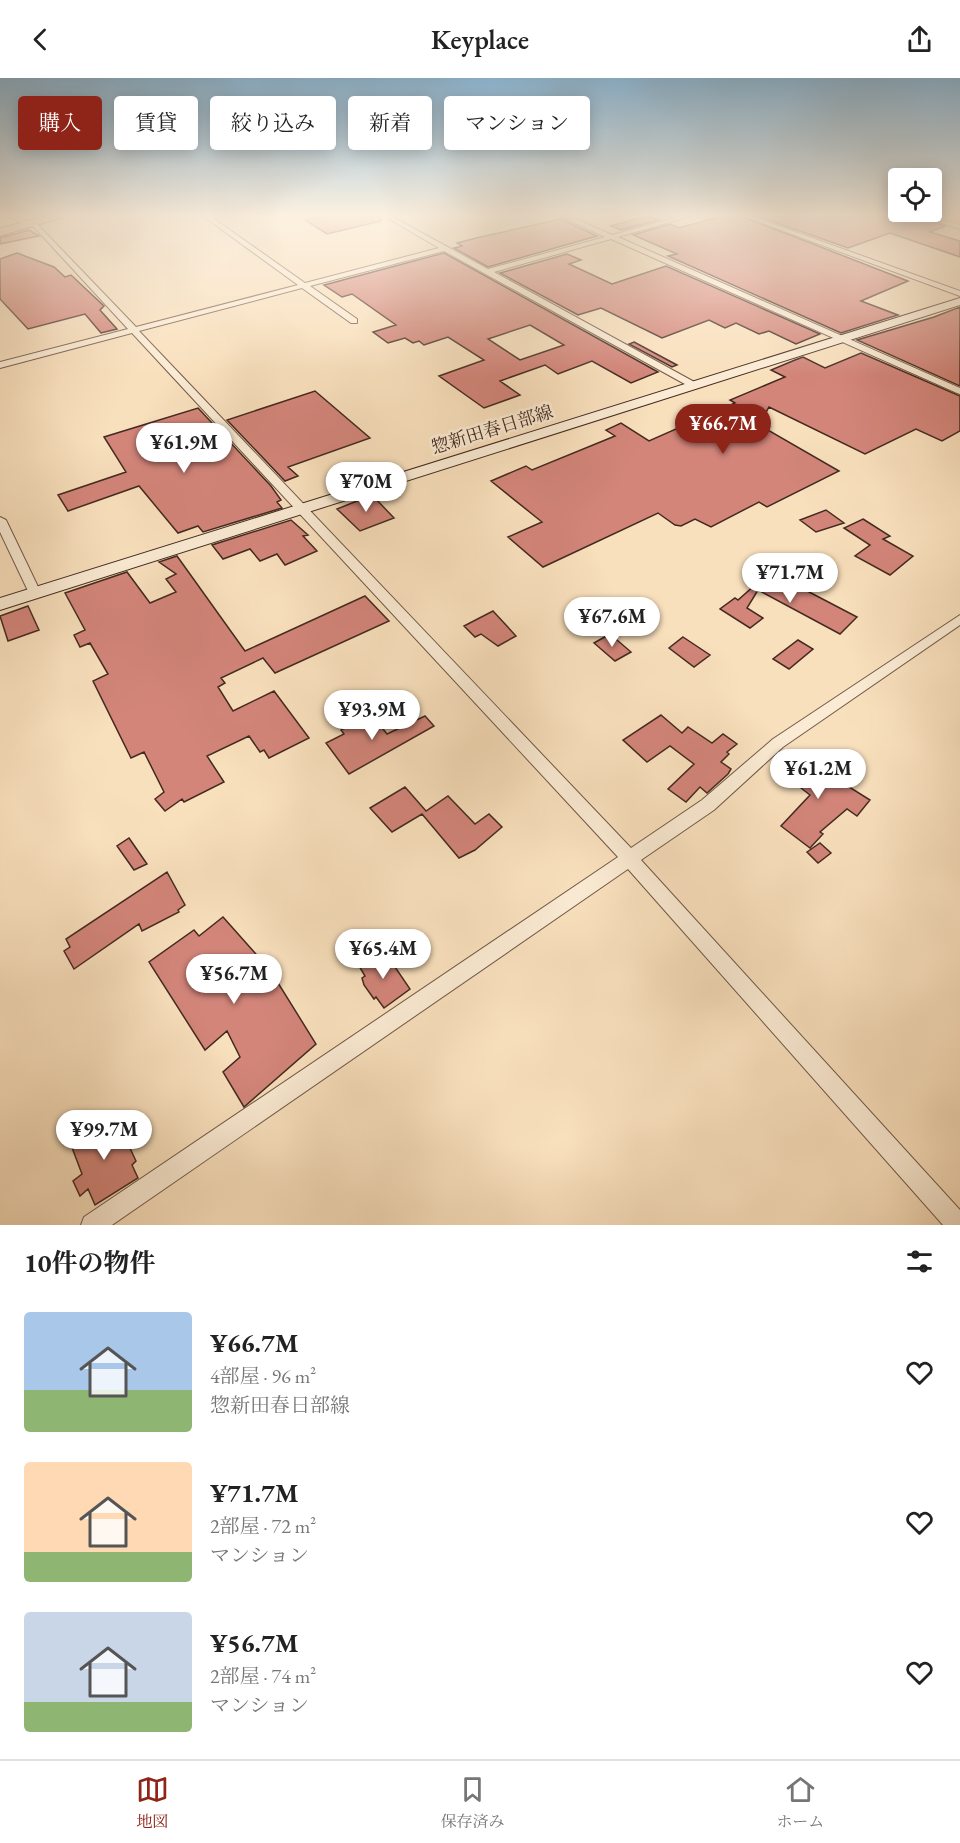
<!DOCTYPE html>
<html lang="ja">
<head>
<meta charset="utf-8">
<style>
	body { margin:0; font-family:"EB Garamond","Noto Serif JP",serif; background:#f2f2f2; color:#222; height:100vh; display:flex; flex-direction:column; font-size:22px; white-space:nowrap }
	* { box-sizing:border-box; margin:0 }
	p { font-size:20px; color:#767676 }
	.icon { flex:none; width:33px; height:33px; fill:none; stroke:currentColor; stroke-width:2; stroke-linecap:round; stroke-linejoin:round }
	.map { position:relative; height:1147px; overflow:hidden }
	.side { display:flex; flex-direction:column; background:#fff; flex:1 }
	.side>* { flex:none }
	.guide { position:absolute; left:18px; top:18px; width:600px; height:54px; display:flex; gap:12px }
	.controls { position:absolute; left:888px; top:90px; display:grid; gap:12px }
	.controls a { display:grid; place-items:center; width:54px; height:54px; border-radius:6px; background:#fff; box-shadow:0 3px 15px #0003; font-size:30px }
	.price { position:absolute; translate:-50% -51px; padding:0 14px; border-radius:21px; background:#fff; color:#222; font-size:20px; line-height:39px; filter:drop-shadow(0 2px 3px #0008) }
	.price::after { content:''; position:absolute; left:50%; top:36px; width:18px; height:14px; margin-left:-9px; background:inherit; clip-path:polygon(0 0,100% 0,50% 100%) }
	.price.selected { background:#8f2418; color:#fff }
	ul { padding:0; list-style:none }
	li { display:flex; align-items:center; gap:18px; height:150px; padding:0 24px }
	li span { display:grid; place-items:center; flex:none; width:168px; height:120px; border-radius:6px; color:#555 }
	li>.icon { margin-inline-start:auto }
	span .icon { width:72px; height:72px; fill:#fffc; stroke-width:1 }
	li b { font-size:26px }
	h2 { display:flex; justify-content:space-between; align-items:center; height:72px; padding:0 24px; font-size:26px }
	.tag { padding:0 21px; border-radius:6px; background:#fff; box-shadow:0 3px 15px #0003; font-size:21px; line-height:54px }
	.tag.selected { background:#8f2418; color:#fff }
	header { display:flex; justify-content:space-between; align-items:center; height:78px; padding:0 24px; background:#fff; font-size:27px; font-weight:600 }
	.tab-bar { display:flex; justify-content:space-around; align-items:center; height:84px; border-top:2px solid #e0e0e0; background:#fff; font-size:16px; color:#767676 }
	.tab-bar a { display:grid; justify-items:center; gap:3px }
	.tab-bar .selected { color:#8f2418 }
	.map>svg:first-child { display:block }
</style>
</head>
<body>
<header><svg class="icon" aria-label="back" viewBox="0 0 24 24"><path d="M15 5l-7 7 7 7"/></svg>Keyplace<svg class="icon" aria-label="share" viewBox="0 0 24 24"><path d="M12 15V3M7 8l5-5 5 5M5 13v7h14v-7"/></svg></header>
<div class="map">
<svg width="960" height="1147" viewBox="0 0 960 1147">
	<rect width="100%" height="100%" fill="#f9e0bd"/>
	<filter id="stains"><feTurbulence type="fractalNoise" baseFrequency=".00333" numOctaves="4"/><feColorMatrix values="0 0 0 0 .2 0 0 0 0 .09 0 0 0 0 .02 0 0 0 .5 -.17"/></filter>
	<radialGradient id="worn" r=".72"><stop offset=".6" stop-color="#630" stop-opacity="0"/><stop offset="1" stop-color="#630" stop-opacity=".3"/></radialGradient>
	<path fill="#d3857a" stroke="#432a20" stroke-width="1.5" fill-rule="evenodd" d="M326,138H380L381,143L327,156L305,142Z
		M647,138L659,142L621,152L611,148Z
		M722,138H741L908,203L861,223L898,237L841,255L668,178L677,176L633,157L670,146L679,150Z
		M757,138H916L945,148L930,154L960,163V179L890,155L848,170Z
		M561,141L597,158L488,189L454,170L462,168L457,165L476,160Z
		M29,152L39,158L0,166V160Z
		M17,175L54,189L65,199L71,197L104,228L100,232L117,251L101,255L85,236L28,251L0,221V181Z
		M444,175L658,294L631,305L592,283L558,296L545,287L500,303L520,317L484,330L439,298L484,282L448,259L424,267L419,263L413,265L405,260L388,265L373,254L396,247L352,216L342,219L324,207ZM530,247L564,267L520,282L488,261Z
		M567,176L581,182L569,186L612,206L666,188L820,256L796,266L769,253L759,256L736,245L725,250L709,242L662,260L601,230L578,237L500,195Z
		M960,229V308L857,262L934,239Z
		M634,264L677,287L672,289L629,266Z
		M861,275L960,318V353L942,363L916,351L865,376L769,329L759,347L839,393L767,429L759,424L711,449L695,441L681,448L675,447L658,435L543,489L508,459L542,444L491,403L526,388L532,392L615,358L606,352L621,345L649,363L735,325L730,322L785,299L771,292L795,282L803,279L825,290Z
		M315,313L370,360L288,389L298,398L285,403L227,342Z
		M198,330L271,408L281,422L277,424L282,430L203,454L198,448L178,455L139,408L68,433L58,417L126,394L104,359Z
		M372,417L394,440L360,453L337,431Z
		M826,432L844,445L816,454L800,442Z
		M863,441L890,458L883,461L913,478L890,497L855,478L870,467L844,450Z
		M291,442L308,457L303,458L317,473L285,487L277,476L260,483L250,471L223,481L212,467Z
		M177,478L245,573L365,518L389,543L275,595L263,580L221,600L225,605L218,609L233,633L274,613L309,660L269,680L264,672L260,674L249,658L207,678L224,704L184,724L182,721L165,733L155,721L164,714L144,674L131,680L93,603L108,596L90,565L80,569L74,557L85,552L65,515L127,494L150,525L176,514L166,501L176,496L159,484Z
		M772,492L790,504L857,539L840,556L758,512L747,530L763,540L750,550L720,531L735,520L738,522Z
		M28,528L39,552L8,563L0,538Z
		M493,533L516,558L498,568L481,556L475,559L464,548Z
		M610,556L631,574L615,583L594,565Z
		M683,559L710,577L694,589L669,570Z
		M798,562L813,571L789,591L773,581Z
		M372,637L387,656L425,638L434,648L349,696L326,665L344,656L341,652Z
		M661,637L682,655L688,649L712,665L723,656L737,666L727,674L729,676L721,684L731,691L728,696L707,715L700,709L686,724L668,711L694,686L670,668L647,684L623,662Z
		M795,675L870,722L857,738L847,731L820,754L823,756L810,770L781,748L810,717L778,692Z
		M405,709L426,733L448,718L475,746L489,736L502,749L475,772L459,780L422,736L392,754L370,730Z
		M129,760L147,786L134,792L117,768Z
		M820,765L831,775L818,785L807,774Z
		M167,794L185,827L178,832L179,834L142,853L139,846L74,891L64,873L70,869L66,861Z
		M223,839L270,892L316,966L244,1029L223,994L240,979L227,953L205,972L149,884L194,852L199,858Z
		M380,873L388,885L391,883L410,911L384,930L376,919L374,921L364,907L362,900L365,898L359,888Z
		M114,1036L136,1083L132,1087L138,1100L95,1127L88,1111L80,1118L73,1103L82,1096L71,1067Z"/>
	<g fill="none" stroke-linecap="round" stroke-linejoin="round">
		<defs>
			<path id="minor" d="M6,138H14L38,147L136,249L298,207L203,138H210L305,205L439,170L384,138H391L488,191L605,159L561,138H569L612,157L682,138H691L618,159L960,310V316L957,315L611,161L494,194L698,306V310H692L444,173L310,208L357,241V245H351L302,210L139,253L631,770L702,722L773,661L960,537V547L783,669L714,732L641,782L960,1132V1147H943L628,791L112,1147H81L84,1139L618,779L132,255L0,290V284L128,251L34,149Z
				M743,138H751L960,213V218Z
				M921,138H930L960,147V151Z
				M0,439L6,442L41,515L39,518L35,519L29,515L0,454Z"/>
			<path id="secondary" d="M960,220V227L0,532V520Z"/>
			<path id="trunk" d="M48,138H66L0,158V150Z"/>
		</defs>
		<use href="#minor" stroke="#705847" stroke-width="2"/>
		<use href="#secondary" stroke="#432a20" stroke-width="2"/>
		<use href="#trunk" stroke="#432a20" stroke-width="2"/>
		<use href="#minor" fill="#fbebd4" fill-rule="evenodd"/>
		<use href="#secondary" fill="#fbebd4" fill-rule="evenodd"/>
		<use href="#trunk" fill="#ecc07e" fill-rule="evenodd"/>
	</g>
	<linearGradient id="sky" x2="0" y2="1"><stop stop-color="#8bb7d6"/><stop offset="0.46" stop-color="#fcf1e1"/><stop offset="1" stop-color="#fcf1e1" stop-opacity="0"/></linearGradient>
	<rect width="960" height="298" fill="url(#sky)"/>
	<g text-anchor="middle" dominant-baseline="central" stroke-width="5" stroke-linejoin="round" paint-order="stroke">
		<g font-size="18" fill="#432a20" stroke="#fbebd4">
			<text transform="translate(492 351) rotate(-17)">惣新田春日部線</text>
		</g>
	</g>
	<rect width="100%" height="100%" filter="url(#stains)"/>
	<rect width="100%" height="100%" fill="url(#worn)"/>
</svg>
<div class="controls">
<a><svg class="icon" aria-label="locate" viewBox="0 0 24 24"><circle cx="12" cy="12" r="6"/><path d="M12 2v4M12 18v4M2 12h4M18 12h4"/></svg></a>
</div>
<b class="price selected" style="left:723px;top:377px">¥66.7M</b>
<b class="price" style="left:184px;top:396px">¥61.9M</b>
<b class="price" style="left:366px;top:435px">¥70M</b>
<b class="price" style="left:790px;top:526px">¥71.7M</b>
<b class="price" style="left:612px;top:570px">¥67.6M</b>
<b class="price" style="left:372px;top:663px">¥93.9M</b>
<b class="price" style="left:818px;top:722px">¥61.2M</b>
<b class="price" style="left:383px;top:902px">¥65.4M</b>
<b class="price" style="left:234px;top:927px">¥56.7M</b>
<b class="price" style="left:104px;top:1083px">¥99.7M</b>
<div class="guide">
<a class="tag selected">購入</a>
<a class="tag">賃貸</a>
<a class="tag">絞り込み</a>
<a class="tag">新着</a>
<a class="tag">マンション</a>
</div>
</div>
<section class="side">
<h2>10件の物件<svg class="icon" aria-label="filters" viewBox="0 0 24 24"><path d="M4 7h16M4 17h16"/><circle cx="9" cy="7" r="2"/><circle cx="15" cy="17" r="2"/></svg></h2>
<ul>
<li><span style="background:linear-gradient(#a9c7e8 65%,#8fb573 0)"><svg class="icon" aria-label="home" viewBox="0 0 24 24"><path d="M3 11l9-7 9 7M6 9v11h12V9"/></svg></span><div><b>¥66.7M</b><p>4部屋 · 96 m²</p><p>惣新田春日部線</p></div><svg class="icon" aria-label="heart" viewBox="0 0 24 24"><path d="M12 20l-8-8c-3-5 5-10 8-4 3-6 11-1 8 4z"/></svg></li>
<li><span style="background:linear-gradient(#ffd9b3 75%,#8fb573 0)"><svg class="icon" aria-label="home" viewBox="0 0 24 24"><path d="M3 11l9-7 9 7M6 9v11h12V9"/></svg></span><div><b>¥71.7M</b><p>2部屋 · 72 m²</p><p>マンション</p></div><svg class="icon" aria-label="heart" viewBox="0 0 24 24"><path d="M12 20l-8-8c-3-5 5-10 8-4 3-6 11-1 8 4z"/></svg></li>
<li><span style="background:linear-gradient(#c9d6e8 75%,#8fb573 0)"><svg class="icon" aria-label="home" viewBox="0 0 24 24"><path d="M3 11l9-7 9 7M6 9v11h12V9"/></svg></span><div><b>¥56.7M</b><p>2部屋 · 74 m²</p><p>マンション</p></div><svg class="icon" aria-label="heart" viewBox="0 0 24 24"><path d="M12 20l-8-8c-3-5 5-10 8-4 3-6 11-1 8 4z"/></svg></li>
</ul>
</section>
<nav class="tab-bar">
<a class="selected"><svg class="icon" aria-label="map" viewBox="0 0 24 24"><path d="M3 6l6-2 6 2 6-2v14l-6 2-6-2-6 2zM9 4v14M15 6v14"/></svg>地図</a>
<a><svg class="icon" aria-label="saved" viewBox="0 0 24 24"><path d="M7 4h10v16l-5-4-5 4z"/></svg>保存済み</a>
<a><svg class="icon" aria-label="home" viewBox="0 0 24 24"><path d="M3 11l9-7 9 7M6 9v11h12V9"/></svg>ホーム</a>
</nav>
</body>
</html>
